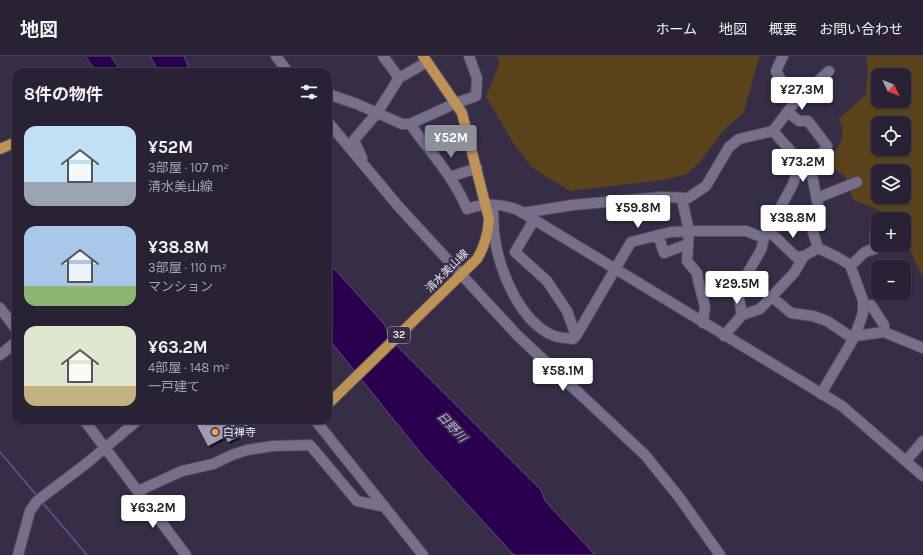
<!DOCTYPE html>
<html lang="ja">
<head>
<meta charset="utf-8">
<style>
	body { margin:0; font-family:Karla,"Noto Sans JP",sans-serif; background:#342f40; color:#f1f3f6; height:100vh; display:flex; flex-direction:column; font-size:15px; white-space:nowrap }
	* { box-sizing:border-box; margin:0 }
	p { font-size:13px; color:#a5a4ac }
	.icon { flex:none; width:22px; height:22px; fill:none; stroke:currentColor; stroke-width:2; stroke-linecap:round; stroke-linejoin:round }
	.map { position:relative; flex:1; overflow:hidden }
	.details { position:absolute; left:12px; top:12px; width:320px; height:356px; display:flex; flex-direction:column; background:#282234; border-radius:12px; box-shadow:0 1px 3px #0004,0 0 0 1px #443f4f }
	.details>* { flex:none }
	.needle { width:26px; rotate:133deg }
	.buttons { position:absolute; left:871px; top:12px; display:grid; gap:8px }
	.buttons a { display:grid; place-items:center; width:40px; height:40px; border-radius:8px; background:#282234; box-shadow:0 1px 3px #0004,0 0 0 1px #443f4f; font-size:20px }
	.price { position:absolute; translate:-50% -34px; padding:0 9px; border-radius:4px; background:#fff; color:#222; font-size:13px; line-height:26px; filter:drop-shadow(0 1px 2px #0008) }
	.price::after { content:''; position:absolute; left:50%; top:24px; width:12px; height:9px; margin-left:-6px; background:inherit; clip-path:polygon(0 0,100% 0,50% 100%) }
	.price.on { background:#8c9099; color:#fff }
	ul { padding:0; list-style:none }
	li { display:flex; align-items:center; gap:12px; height:100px; padding:0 12px }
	li span { display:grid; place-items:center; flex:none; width:112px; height:80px; border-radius:12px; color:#555 }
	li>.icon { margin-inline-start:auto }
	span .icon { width:48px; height:48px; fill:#fffc; stroke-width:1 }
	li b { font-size:17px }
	h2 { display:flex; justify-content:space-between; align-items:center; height:48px; padding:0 12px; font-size:17px }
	header { display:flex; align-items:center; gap:24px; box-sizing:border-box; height:56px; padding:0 20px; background:#282234; border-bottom:1px solid #443f4f }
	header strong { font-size:19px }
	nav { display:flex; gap:22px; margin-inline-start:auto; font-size:14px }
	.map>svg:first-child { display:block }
</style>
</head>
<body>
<header>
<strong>地図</strong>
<nav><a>ホーム</a><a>地図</a><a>概要</a><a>お問い合わせ</a></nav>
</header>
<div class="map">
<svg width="923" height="499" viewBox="0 0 923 499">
	<defs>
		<filter id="shadow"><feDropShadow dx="2" dy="2" stdDeviation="0" flood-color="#0009"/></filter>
	</defs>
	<rect width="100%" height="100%" fill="#362e46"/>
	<path fill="#5a431b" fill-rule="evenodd" d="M496,0H762L759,1L744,56L723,75L700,106L687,118L664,124L570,135L531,111L514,88L486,41L500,6Z
		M866,0H923V222L906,185L904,163L853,144L845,120L826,107C838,91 848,84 839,63L866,38L868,13ZM878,19H904V45H878ZM878,67H904V93H878ZM878,115H904V141H878Z"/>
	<path fill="#28004d" stroke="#634681" d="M85,0H111L121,16H97Z
		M150,0H184L190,16H159Z
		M328,206L385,269L389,282L541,434L545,445L595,499H514L424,401L328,282Z"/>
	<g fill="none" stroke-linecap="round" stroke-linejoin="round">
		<path stroke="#634681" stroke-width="2" d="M0,396L38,441
			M42,446L87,499"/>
	</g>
	<path fill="#a39ab8" filter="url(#shadow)" d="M201,364H246L249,376L239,378L240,380L228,386L225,381L208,390L197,369L203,366Z"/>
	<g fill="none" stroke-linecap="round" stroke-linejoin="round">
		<defs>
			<path id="minor" d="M276,0L288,16
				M783,0L776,15L794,47L773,75L812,119L818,150L812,173L818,192L837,201L850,209L863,244V257L855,280L821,338
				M399,22L427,6
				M328,38L357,48L402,68H410L456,47
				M459,46L476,40L477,22L469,0
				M794,47L829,15
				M788,56L799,65H808L827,90L808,115
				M328,66L399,151L517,279L645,399L679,441L720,499
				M410,68C430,96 454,121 467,153C487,147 498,147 518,154L842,350L923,420
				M362,102L354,84L377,57L399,22L383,0
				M450,121L477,112
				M817,142L857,126
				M485,148L493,156C494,165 493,174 495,183C500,216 520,265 552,279C558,282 567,282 573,283L576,280
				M522,157L573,149L661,141L688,142L706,130L729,91L739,83L773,75
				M534,164L515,196L547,225L567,255L576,280L631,186L671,176L689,175L682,143
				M768,174L796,201L804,200L818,192
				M658,179L664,197L688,188
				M850,209C863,202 858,196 875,193V177L878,174
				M772,241L791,257L813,260L827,265L848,279L855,280L884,276L923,292
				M0,252L16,273
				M863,252L871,249L884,269V276
				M742,259L739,242L740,230L761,194L764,182
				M703,267L705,251L698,224L697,217L687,205L689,175H746L764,182L793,128L800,107
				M724,280L742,259L760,253L794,217L804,200
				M0,299L16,286
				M84,364L186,499
				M315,364L423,499
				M906,405L923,385
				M138,435L182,415L213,408L232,399L247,394L273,390L310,389L357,445L385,451
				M18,499L30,455L37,445L87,407L138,364"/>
			<path id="major" d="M0,93L16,86
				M328,348L477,203C485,190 488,178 489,163L462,57L423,0"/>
		</defs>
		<use href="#minor" stroke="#544c61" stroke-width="12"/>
		<use href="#major" stroke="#544c61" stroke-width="12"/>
		<use href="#minor" stroke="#786f8b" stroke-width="10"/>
		<use href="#major" stroke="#be9253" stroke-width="10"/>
	</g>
	<circle fill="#e9aa38" stroke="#362e46" stroke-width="1.5" cx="215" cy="376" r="4"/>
	<g text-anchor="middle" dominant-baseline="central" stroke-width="4" stroke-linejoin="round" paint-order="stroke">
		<rect fill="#362e46" stroke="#b6b1c3" stroke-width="1" x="388" y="271" width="22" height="16" rx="3"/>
		<g font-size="10" font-weight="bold" fill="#ede9f9">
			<text x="399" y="279">32</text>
		</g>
		<g font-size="11" fill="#ede9f9" stroke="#362e46">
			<text transform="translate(447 215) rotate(-45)">清水美山線</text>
		</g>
		<g font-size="11" fill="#ede9f9" stroke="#362e46" text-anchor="start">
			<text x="223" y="376">白禅寺</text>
		</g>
		<g font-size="12" font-style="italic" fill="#c7b1f2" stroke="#362e46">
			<text transform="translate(452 371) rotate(47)">日野川</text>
		</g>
	</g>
</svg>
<div class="buttons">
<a><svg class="needle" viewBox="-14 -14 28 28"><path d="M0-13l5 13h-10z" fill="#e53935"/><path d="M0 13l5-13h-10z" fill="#a5a4ac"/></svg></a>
<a><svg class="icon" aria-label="locate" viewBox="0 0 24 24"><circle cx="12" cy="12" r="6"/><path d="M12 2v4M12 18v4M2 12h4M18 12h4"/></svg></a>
<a><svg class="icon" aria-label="layers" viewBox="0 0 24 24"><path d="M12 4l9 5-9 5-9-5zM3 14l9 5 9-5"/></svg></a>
<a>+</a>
<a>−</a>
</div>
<b class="price" style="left:802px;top:55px">¥27.3M</b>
<b class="price on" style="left:451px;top:103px">¥52M</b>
<b class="price" style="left:803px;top:127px">¥73.2M</b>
<b class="price" style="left:638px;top:173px">¥59.8M</b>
<b class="price" style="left:793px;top:183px">¥38.8M</b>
<b class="price" style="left:737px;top:249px">¥29.5M</b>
<b class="price" style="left:563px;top:336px">¥58.1M</b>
<b class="price" style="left:153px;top:473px">¥63.2M</b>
<section class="details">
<h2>8件の物件<svg class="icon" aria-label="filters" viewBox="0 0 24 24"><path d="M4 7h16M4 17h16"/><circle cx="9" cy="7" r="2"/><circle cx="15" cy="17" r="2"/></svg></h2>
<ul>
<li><span style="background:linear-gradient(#bfe0f5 70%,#9aa5b1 0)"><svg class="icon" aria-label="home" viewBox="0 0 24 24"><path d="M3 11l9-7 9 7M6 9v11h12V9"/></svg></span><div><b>¥52M</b><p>3部屋 · 107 m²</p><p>清水美山線</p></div></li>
<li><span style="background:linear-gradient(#a9c7e8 75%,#8fb573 0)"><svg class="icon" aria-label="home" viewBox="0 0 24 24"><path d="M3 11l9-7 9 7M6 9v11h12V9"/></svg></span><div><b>¥38.8M</b><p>3部屋 · 110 m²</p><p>マンション</p></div></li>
<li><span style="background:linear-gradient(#dfe7d0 75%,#c2b280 0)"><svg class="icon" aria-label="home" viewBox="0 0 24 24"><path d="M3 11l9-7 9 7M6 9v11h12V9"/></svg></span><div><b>¥63.2M</b><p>4部屋 · 148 m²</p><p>一戸建て</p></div></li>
</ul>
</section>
</div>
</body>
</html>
